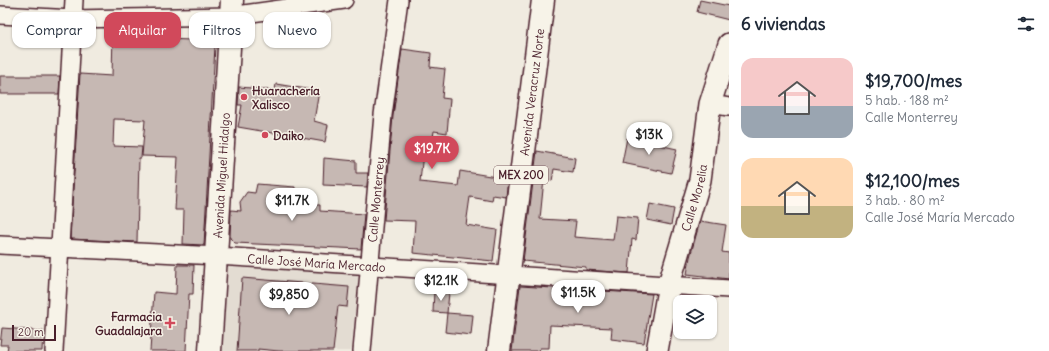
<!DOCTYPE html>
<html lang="es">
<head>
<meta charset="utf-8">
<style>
	body { margin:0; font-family:Delius,sans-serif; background:#f2f2f3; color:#1f2937; height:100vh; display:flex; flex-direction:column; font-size:15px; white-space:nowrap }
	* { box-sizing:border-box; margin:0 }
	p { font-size:13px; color:#747a83 }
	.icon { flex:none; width:22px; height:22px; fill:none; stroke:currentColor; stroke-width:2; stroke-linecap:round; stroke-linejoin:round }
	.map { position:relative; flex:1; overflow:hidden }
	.panel { display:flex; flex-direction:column; background:#fff; width:320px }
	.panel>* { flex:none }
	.guide { position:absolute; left:12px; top:12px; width:380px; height:36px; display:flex; gap:8px }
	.controls { position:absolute; left:673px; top:295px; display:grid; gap:8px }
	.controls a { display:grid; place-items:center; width:44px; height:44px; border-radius:8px; background:#fff; box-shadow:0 1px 3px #0004; font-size:20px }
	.scale { position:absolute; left:12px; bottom:10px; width:44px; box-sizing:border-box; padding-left:4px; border:2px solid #4a1f2b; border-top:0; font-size:11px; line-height:14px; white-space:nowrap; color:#4a1f2b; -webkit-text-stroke:3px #f7f3e8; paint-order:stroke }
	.price { position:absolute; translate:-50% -34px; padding:0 9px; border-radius:14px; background:#fff; color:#222; font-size:13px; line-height:26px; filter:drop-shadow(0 1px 2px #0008) }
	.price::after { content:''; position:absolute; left:50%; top:24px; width:12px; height:9px; margin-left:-6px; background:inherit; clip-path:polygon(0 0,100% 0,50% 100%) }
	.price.selected { background:#d1495b; color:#fff }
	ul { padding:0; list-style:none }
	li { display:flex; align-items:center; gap:12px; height:100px; padding:0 12px }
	li span { display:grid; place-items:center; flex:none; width:112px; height:80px; border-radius:12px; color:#555 }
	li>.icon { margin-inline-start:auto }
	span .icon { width:48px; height:48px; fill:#fffc; stroke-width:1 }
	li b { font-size:17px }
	h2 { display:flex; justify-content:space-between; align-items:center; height:48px; padding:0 12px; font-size:17px }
	.tag { padding:0 14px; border-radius:12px; background:#fff; box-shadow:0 1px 3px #0004; font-size:14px; line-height:36px }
	.tag.selected { background:#d1495b; color:#fff }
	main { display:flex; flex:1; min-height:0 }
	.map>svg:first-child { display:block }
</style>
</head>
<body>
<main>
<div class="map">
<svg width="729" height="351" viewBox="0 0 729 351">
	<rect width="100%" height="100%" fill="#f0ebe0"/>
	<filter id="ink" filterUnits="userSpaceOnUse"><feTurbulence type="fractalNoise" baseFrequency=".025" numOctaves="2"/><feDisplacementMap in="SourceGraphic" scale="8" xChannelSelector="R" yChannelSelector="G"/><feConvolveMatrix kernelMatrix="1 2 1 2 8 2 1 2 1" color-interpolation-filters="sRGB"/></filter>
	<g filter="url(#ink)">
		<path fill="#e3dcd2" d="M228,267L359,273L351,351H221Z"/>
		<path fill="#c6b8b3" stroke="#4a1f2b" d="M700,0L729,6V20L697,12Z
			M191,28H216L204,245L183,244L184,210H175L178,157L142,156L145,120L114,119L113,146L142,147L141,158H139L137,242L70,239L80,74L112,76L113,32L135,31V38L191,40Z
			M402,49L431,53L430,67L445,69L442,98L450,99L447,133L434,131L432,144L424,143L420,182L458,186L460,171L508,179L506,197L493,195L492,201L470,197L466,225L497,230L493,261L413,253L415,221L384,220L393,116Z
			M0,76H60L59,94H0Z
			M276,84L319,91L314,121L328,125L325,142L238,127L242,105H238L239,87L275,90Z
			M627,138L677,149L671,173L622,163Z
			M537,151L575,158L573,172L554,169L552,181L544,179L540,219L576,221L574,237L613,240L616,216L638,218L636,240L632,239L629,273L586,270V267L523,261Z
			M324,158L356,161V173H368L367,187L323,185Z
			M257,184L295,187L294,204L320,205V211L364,214L361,249L235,243L230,238L231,210L241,211L240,202L247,192L255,193Z
			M650,204L674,209L671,225L647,220Z
			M700,221L726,225L722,252L729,253V279L687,274L690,257Z
			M177,265H194L193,294H189L186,351H150L154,292L176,294Z
			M242,278L349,287L347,307L338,306L333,351H279L258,349V351H237Z
			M520,286L652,294L644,343L611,339L612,328L550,325L549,348H540L539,351H512Z
			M434,291L449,293L447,313L433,312Z
			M447,313L473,315L471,335L445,332Z
			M2,328L43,331L42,351H7L8,345H0Z"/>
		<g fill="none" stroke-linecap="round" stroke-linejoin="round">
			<defs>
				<g id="minor">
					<path d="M0,15L73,19L230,16L344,0"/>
					<path d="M710,104L729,107"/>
					<path id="s1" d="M0,245L217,256L729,289"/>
					<path d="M54,351L74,0"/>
					<path id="s2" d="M362,351L383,115L399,0"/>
				</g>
				<g id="tertiary">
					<path id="s3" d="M657,351L669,284L700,180L710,104L729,44"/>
				</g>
				<g id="trunk">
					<path id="s4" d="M210,351L232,0"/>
					<path id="s5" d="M499,351L543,0"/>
				</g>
			</defs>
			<use href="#minor" stroke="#4a1f2b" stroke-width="20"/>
			<use href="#tertiary" stroke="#4a1f2b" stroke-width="24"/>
			<use href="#trunk" stroke="#4a1f2b" stroke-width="25"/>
			<use href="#minor" stroke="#f7f3e8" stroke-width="17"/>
			<use href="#tertiary" stroke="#f7f3e8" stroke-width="21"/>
			<use href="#trunk" stroke="#f7f3e8" stroke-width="22"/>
		</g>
	</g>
	<g fill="#d1495b" stroke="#f7f3e8" stroke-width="1.5">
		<circle cx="244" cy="97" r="4"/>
		<circle cx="265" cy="135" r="4"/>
		<path d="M168 317h4v4h4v4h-4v4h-4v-4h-4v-4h4z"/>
	</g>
	<g text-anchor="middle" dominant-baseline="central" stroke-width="3" stroke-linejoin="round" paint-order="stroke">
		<rect fill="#f7f3e8" stroke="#7e5f64" stroke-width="1" x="494" y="166" width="54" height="18" rx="3"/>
		<g font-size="11" font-weight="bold" fill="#4a1f2b">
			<text x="521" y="175">MEX 200</text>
		</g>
		<g font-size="12" font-weight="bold" fill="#4a1f2b" stroke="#f7f3e8" text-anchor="start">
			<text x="252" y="90">Huarachería<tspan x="252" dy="14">Xalisco</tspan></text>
			<text x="273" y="135">Daiko</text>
			<text x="162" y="316" text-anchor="end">Farmacia<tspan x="162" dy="14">Guadalajara</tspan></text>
		</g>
		<g font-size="12" fill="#4a1f2b" stroke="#f7f3e8">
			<text stroke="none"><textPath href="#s5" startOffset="261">Avenida Veracruz Norte</textPath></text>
			<text stroke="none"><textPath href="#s4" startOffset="176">Avenida Miguel Hidalgo</textPath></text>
			<text stroke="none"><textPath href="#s3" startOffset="158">Calle Morelia</textPath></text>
			<text stroke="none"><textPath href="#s2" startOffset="152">Calle Monterrey</textPath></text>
			<text stroke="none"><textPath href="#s1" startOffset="317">Calle José María Mercado</textPath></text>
		</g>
	</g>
</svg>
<div class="controls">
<a><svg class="icon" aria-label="layers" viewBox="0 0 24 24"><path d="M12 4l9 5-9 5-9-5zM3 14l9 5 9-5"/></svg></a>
</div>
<div class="scale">20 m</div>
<b class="price" style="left:649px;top:156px">$13K</b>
<b class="price selected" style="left:432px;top:170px">$19.7K</b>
<b class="price" style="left:292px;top:222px">$11.7K</b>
<b class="price" style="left:441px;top:302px">$12.1K</b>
<b class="price" style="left:578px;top:314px">$11.5K</b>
<b class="price" style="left:289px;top:316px">$9,850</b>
<div class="guide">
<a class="tag">Comprar</a>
<a class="tag selected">Alquilar</a>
<a class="tag">Filtros</a>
<a class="tag">Nuevo</a>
</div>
</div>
<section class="panel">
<h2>6 viviendas<svg class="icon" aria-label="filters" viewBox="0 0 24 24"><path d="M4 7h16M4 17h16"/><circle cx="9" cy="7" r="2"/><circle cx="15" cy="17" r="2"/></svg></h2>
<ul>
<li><span style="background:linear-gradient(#f6c9c9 60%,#9aa5b1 0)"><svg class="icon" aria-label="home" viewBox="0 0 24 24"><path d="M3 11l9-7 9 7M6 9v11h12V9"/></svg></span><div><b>$19,700/mes</b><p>5 hab. · 188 m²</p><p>Calle Monterrey</p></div></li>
<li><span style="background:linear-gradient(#ffd9b3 60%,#c2b280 0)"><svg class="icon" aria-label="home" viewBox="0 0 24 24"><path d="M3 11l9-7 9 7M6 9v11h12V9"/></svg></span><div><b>$12,100/mes</b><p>3 hab. · 80 m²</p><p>Calle José María Mercado</p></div></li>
</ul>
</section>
</main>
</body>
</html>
